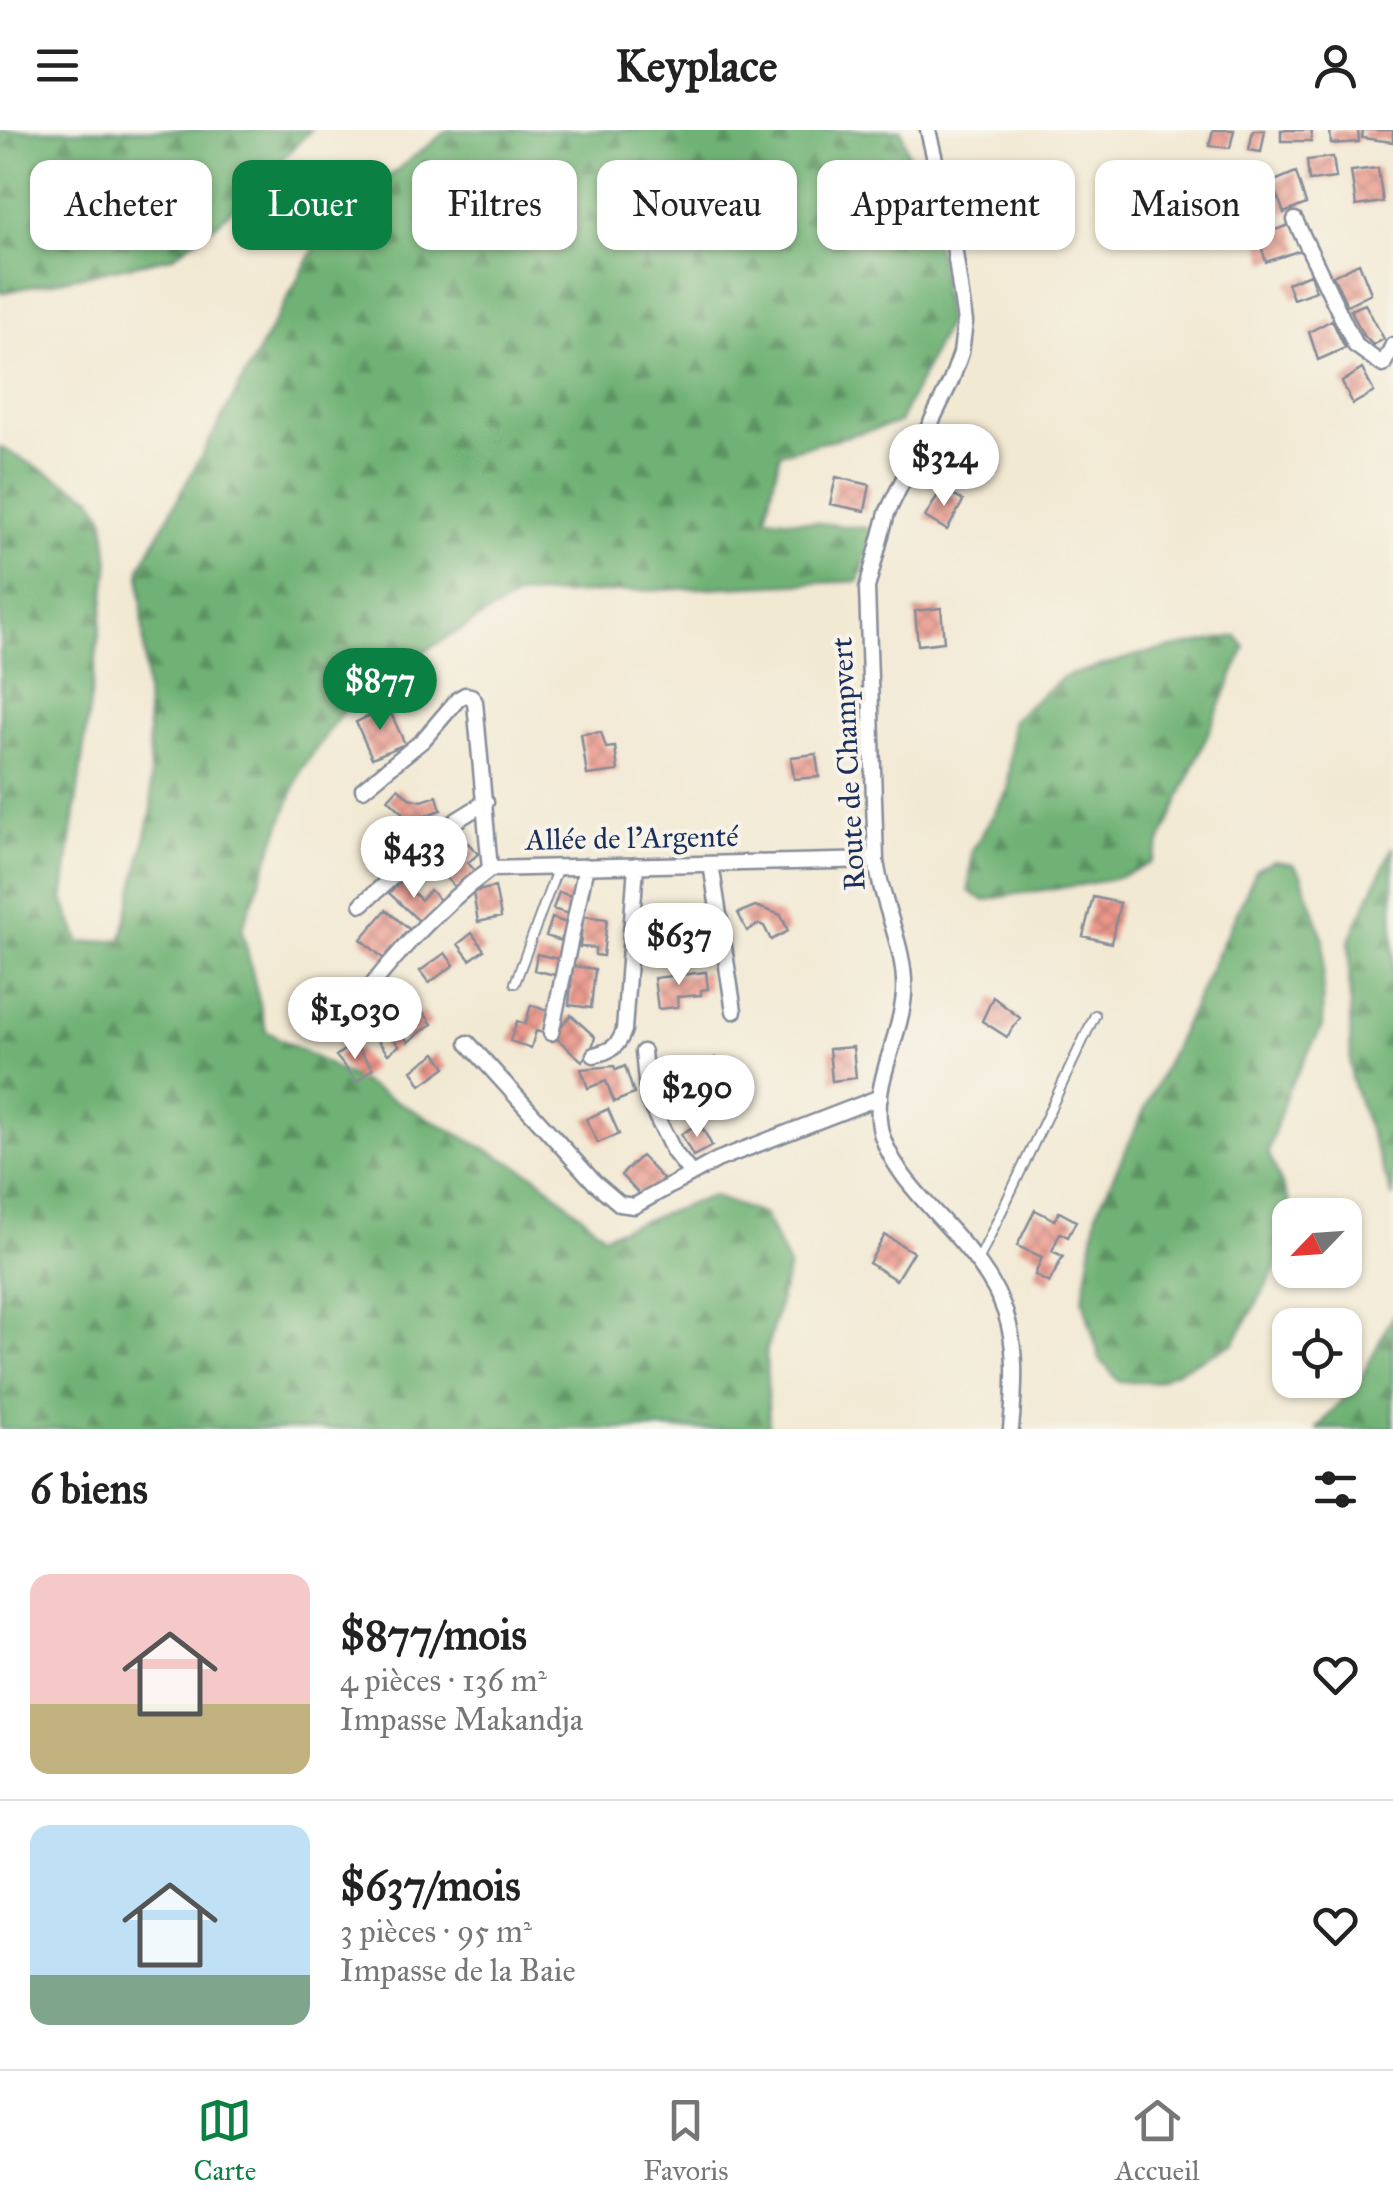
<!DOCTYPE html>
<html lang="fr">
<head>
<meta charset="utf-8">
<style>
	body { margin:0; font-family:"IM FELL Great Primer",serif; background:#f2f2f2; color:#222; height:100vh; display:flex; flex-direction:column; font-size:38px; white-space:nowrap }
	* { box-sizing:border-box; margin:0 }
	p { font-size:32px; color:#767676 }
	.icon { flex:none; width:55px; height:55px; fill:none; stroke:currentColor; stroke-width:2; stroke-linecap:round; stroke-linejoin:round }
	.map { position:relative; height:1299px; overflow:hidden }
	.panel { display:flex; flex-direction:column; background:#fff; flex:1 }
	.panel>* { flex:none }
	.banner { position:absolute; left:30px; top:30px; width:1335px; height:90px; display:flex; gap:20px }
	.needle { width:65px; rotate:245deg }
	.fabs { position:absolute; left:1272px; top:1068px; display:grid; gap:20px }
	.fabs a { display:grid; place-items:center; width:90px; height:90px; border-radius:20px; background:#fff; box-shadow:0 2px 8px #0004; font-size:50px }
	.price { position:absolute; translate:-50% -85px; padding:0 22px; border-radius:35px; background:#fff; color:#222; font-size:32px; line-height:65px; filter:drop-shadow(0 2px 5px #0008) }
	.price::after { content:''; position:absolute; left:50%; top:60px; width:30px; height:22px; margin-left:-15px; background:inherit; clip-path:polygon(0 0,100% 0,50% 100%) }
	.price.current { background:#0b8043; color:#fff }
	ul { padding:0; list-style:none }
	li { display:flex; align-items:center; gap:30px; height:250px; padding:0 30px }
	li+li { border-top:2px solid #e0e0e0 }
	li span { display:grid; place-items:center; flex:none; width:280px; height:200px; border-radius:20px; color:#555 }
	li>.icon { margin-inline-start:auto }
	span .icon { width:120px; height:120px; fill:#fffc; stroke-width:1 }
	li b { font-size:42px }
	h2 { display:flex; justify-content:space-between; align-items:center; height:120px; padding:0 30px; font-size:42px }
	.chip { padding:0 35px; border-radius:20px; background:#fff; box-shadow:0 2px 8px #0004; font-size:35px; line-height:90px }
	.chip.current { background:#0b8043; color:#fff }
	header { display:flex; justify-content:space-between; align-items:center; height:130px; padding:0 30px; background:#fff; font-size:45px; font-weight:700 }
	.tab-bar { display:flex; justify-content:space-around; align-items:center; height:140px; border-top:2px solid #e0e0e0; background:#fff; font-size:28px; color:#767676 }
	.tab-bar a { display:grid; justify-items:center; gap:5px }
	.tab-bar .current { color:#0b8043 }
	.map>svg:first-child { display:block }
</style>
</head>
<body>
<header><svg class="icon" aria-label="menu" viewBox="0 0 24 24"><path d="M4 6h16M4 12h16M4 18h16"/></svg>Keyplace<svg class="icon" aria-label="person" viewBox="0 0 24 24"><circle cx="12" cy="8" r="4"/><path d="M4 21q1-7 8-7t8 7"/></svg></header>
<div class="map">
<svg width="1393" height="1299" viewBox="0 0 1393 1299">
	<defs>
		<pattern id="forest-firs" width="22" height="20" patternUnits="userSpaceOnUse" patternTransform="scale(2.5)"><rect width="22" height="20" fill="#70b274"/><path d="M5 1l3.5 6h-7zM16 11l3.5 6h-7z" fill="#5b9162"/></pattern>
		<pattern id="building-cross-hatch" width="8" height="8" patternUnits="userSpaceOnUse" patternTransform="scale(2.5)"><rect width="8" height="8" fill="#ec978a"/><path d="M0 0l8 8M0 8l8-8" fill="none" stroke="#be7c74"/></pattern>
	</defs>
	<rect width="100%" height="100%" fill="#f7f3e8"/>
	<filter id="ink" filterUnits="userSpaceOnUse"><feTurbulence type="fractalNoise" baseFrequency=".01" numOctaves="2"/><feDisplacementMap in="SourceGraphic" scale="20" xChannelSelector="R" yChannelSelector="G"/><feConvolveMatrix kernelMatrix="1 2 1 2 8 2 1 2 1" color-interpolation-filters="sRGB"/></filter>
	<filter id="wash" filterUnits="userSpaceOnUse"><feTurbulence type="fractalNoise" baseFrequency=".0048" numOctaves="4" result="noise"/><feDisplacementMap in="SourceGraphic" scale="40" xChannelSelector="R" yChannelSelector="G"/><feGaussianBlur stdDeviation="2.25" result="paint"/><feColorMatrix in="noise" values="0 0 0 0 0 0 0 0 0 0 0 0 0 0 0 0 0 1.4 0 .05"/><feComposite in="paint" operator="in"/></filter>
	<g filter="url(#wash)">
		<rect width="100%" height="100%" fill="#f2e9d3"/>
		<path fill="url(#forest-firs)" stroke="#467069" stroke-width="2.5" d="M0,0H311L218,93L172,127L0,163Z
			M448,0H901L939,125L947,193L899,293L780,323L766,387L873,399L859,451L518,466L357,561L301,640L242,799L266,901L536,1046L604,1105L712,1066L764,1085L789,1136L766,1223L769,1299H0V317L92,367L104,388L109,433L63,770L80,813L122,809L152,680L140,438L328,94Z
			M1237,506L1245,518L1152,732C1103,761 1040,755 985,771L969,761L972,721L1008,660L1012,590L1063,547L1145,523Z
			M1393,716V1068L1351,949L1349,811Z
			M1274,731L1293,734L1301,744L1324,811L1322,897L1287,962L1268,1022L1289,1072L1276,1139L1234,1213L1154,1252H1119L1100,1229L1083,1170L1097,1081L1257,739Z
			M1393,1184V1299H1317L1363,1245Z"/>
		<g id="blocks">
			<path fill="url(#building-cross-hatch)" d="M1213,0H1234L1230,18L1209,16Z
				M1253,0H1265L1261,22L1249,20Z
				M1281,0H1312L1311,11H1281Z
				M1330,0H1358L1359,12L1331,14Z
				M1363,0H1393V12L1362,8Z
				M1333,27L1336,48L1309,51L1307,30Z
				M1378,38L1383,72L1356,76L1351,41Z
				M1296,42L1306,74L1284,83L1272,52Z
				M1292,94L1301,120L1266,132L1258,106Z
				M1359,133L1371,163L1347,175L1333,146Z
				M1310,144L1316,161L1293,169L1287,153Z
				M1365,174L1384,209L1373,215L1362,204L1351,180Z
				M1332,190L1345,218L1318,230L1309,202Z
				M1362,239L1374,262L1353,274L1342,252Z
				M836,347L870,355L865,381L830,374Z
				M942,358L963,371L947,400L925,387Z
				M941,478L944,512L918,515L915,481Z
				M388,577L405,614L372,628L356,592Z
				M601,602L606,618L615,617L618,641L587,645L581,604Z
				M816,624L819,647L794,649L791,627Z
				M398,658L409,668L422,671L437,666L441,680L423,686L422,690L401,686L402,682L388,669Z
				M468,713L478,724L468,733L476,742L457,760L442,743Z
				M401,751L421,770L430,760L440,770L420,792L389,763Z
				M495,757L501,787L478,792L473,762Z
				M559,762L574,767L568,784L553,779Z
				M1093,767L1120,773L1111,813L1083,806Z
				M755,776L781,785L788,801L771,810L764,796L759,794L747,801L738,783Z
				M386,780L409,799L384,829L361,809Z
				M583,786L607,789L603,826L595,825V818L580,817Z
				M552,788L567,793L561,811L546,806Z
				M472,803L484,820L470,830L458,814Z
				M445,823L454,835L429,853L420,841Z
				M537,824L562,830L559,846L534,840Z
				M573,836L595,839L591,878L569,875Z
				M706,842L708,859L701,860V865L677,867L678,877L658,879L654,848Z
				M993,867L1020,888L1007,907L982,891Z
				M531,875L550,882L543,903L536,901L531,918L510,911L517,891L525,894Z
				M406,876L415,888L423,882L432,894L408,912L390,888Z
				M571,885L595,907L592,918L582,931L553,905Z
				M379,889L399,916L388,924L368,898Z
				M353,913L373,938L357,952L336,926Z
				M853,917L856,948L832,951L829,919Z
				M436,923L446,937L421,955L412,940Z
				M715,928L731,963L715,971L699,935Z
				M614,936L616,940L625,936L634,964L614,972L606,951L588,958L581,939Z
				M608,979L619,1004L598,1013L586,989Z
				M700,993L712,1016L693,1026L681,1004Z
				M641,1026L663,1049L643,1068L621,1045Z
				M1035,1080L1055,1090L1059,1082L1076,1091L1068,1107L1060,1103L1052,1121L1063,1126L1049,1153L1035,1145L1042,1127L1017,1116Z
				M885,1105L913,1122L896,1150L869,1133Z"/>
		</g>
	</g>
	<g filter="url(#ink)">
		<use href="#blocks" fill-opacity="0" stroke="#868c98" stroke-width="2.5"/>
		<g fill="none" stroke-linecap="round" stroke-linejoin="round">
			<defs>
				<path id="service" d="M515,853L558,737
					M978,1131L1095,885"/>
				<path id="minor" d="M928,0L952,102L965,192L961,223L951,251L887,383L867,458L876,730C881,774 907,819 904,864C901,910 868,959 882,1006C893,1038 916,1062 938,1086C1010,1163 1021,1195 1011,1299
					M1295,90L1355,215L1383,235L1393,215
					M363,659L423,610L458,569L465,565L471,566L475,572L490,739
					M711,734L734,881
					M362,774L457,690L486,672
					M338,898C384,838 429,784 490,739L876,730
					M551,903L586,736
					M468,913L594,1052L620,1074L634,1076L717,1030L880,967
					M643,922L648,970L674,1022L690,1042
					M594,925C611,921 619,916 624,900L636,735"/>
			</defs>
			<use href="#service" stroke="#868c98" stroke-width="12"/>
			<use href="#minor" stroke="#868c98" stroke-width="19"/>
			<use href="#service" stroke="#fff" stroke-width="8"/>
			<use href="#minor" stroke="#fff" stroke-width="14"/>
		</g>
	</g>
	<g text-anchor="middle" dominant-baseline="central" stroke-width="8" stroke-linejoin="round" paint-order="stroke">
		<g font-size="30" fill="#1b2f5e" stroke="#f7f3e8">
			<text transform="translate(848 634) rotate(-93)">Route de Champvert</text>
			<text transform="translate(632 708) rotate(-1)">Allée de l'Argenté</text>
		</g>
	</g>
</svg>
<div class="fabs">
<a><svg class="needle" viewBox="-14 -14 28 28"><path d="M0-13l5 13h-10z" fill="#e53935"/><path d="M0 13l5-13h-10z" fill="#767676"/></svg></a>
<a><svg class="icon" aria-label="locate" viewBox="0 0 24 24"><circle cx="12" cy="12" r="6"/><path d="M12 2v4M12 18v4M2 12h4M18 12h4"/></svg></a>
</div>
<b class="price" style="left:944px;top:379px">$324</b>
<b class="price current" style="left:380px;top:603px">$877</b>
<b class="price" style="left:414px;top:771px">$433</b>
<b class="price" style="left:679px;top:858px">$637</b>
<b class="price" style="left:355px;top:932px">$1,030</b>
<b class="price" style="left:697px;top:1010px">$290</b>
<div class="banner">
<a class="chip">Acheter</a>
<a class="chip current">Louer</a>
<a class="chip">Filtres</a>
<a class="chip">Nouveau</a>
<a class="chip">Appartement</a>
<a class="chip">Maison</a>
</div>
</div>
<section class="panel">
<h2>6 biens<svg class="icon" aria-label="filters" viewBox="0 0 24 24"><path d="M4 7h16M4 17h16"/><circle cx="9" cy="7" r="2"/><circle cx="15" cy="17" r="2"/></svg></h2>
<ul>
<li><span style="background:linear-gradient(#f6c9c9 65%,#c2b280 0)"><svg class="icon" aria-label="home" viewBox="0 0 24 24"><path d="M3 11l9-7 9 7M6 9v11h12V9"/></svg></span><div><b>$877/mois</b><p>4 pièces · 136 m²</p><p>Impasse Makandja</p></div><svg class="icon" aria-label="heart" viewBox="0 0 24 24"><path d="M12 20l-8-8c-3-5 5-10 8-4 3-6 11-1 8 4z"/></svg></li>
<li><span style="background:linear-gradient(#bfe0f5 75%,#7fa58c 0)"><svg class="icon" aria-label="home" viewBox="0 0 24 24"><path d="M3 11l9-7 9 7M6 9v11h12V9"/></svg></span><div><b>$637/mois</b><p>3 pièces · 95 m²</p><p>Impasse de la Baie</p></div><svg class="icon" aria-label="heart" viewBox="0 0 24 24"><path d="M12 20l-8-8c-3-5 5-10 8-4 3-6 11-1 8 4z"/></svg></li>
</ul>
</section>
<nav class="tab-bar">
<a class="current"><svg class="icon" aria-label="map" viewBox="0 0 24 24"><path d="M3 6l6-2 6 2 6-2v14l-6 2-6-2-6 2zM9 4v14M15 6v14"/></svg>Carte</a>
<a><svg class="icon" aria-label="saved" viewBox="0 0 24 24"><path d="M7 4h10v16l-5-4-5 4z"/></svg>Favoris</a>
<a><svg class="icon" aria-label="home" viewBox="0 0 24 24"><path d="M3 11l9-7 9 7M6 9v11h12V9"/></svg>Accueil</a>
</nav>
</body>
</html>
